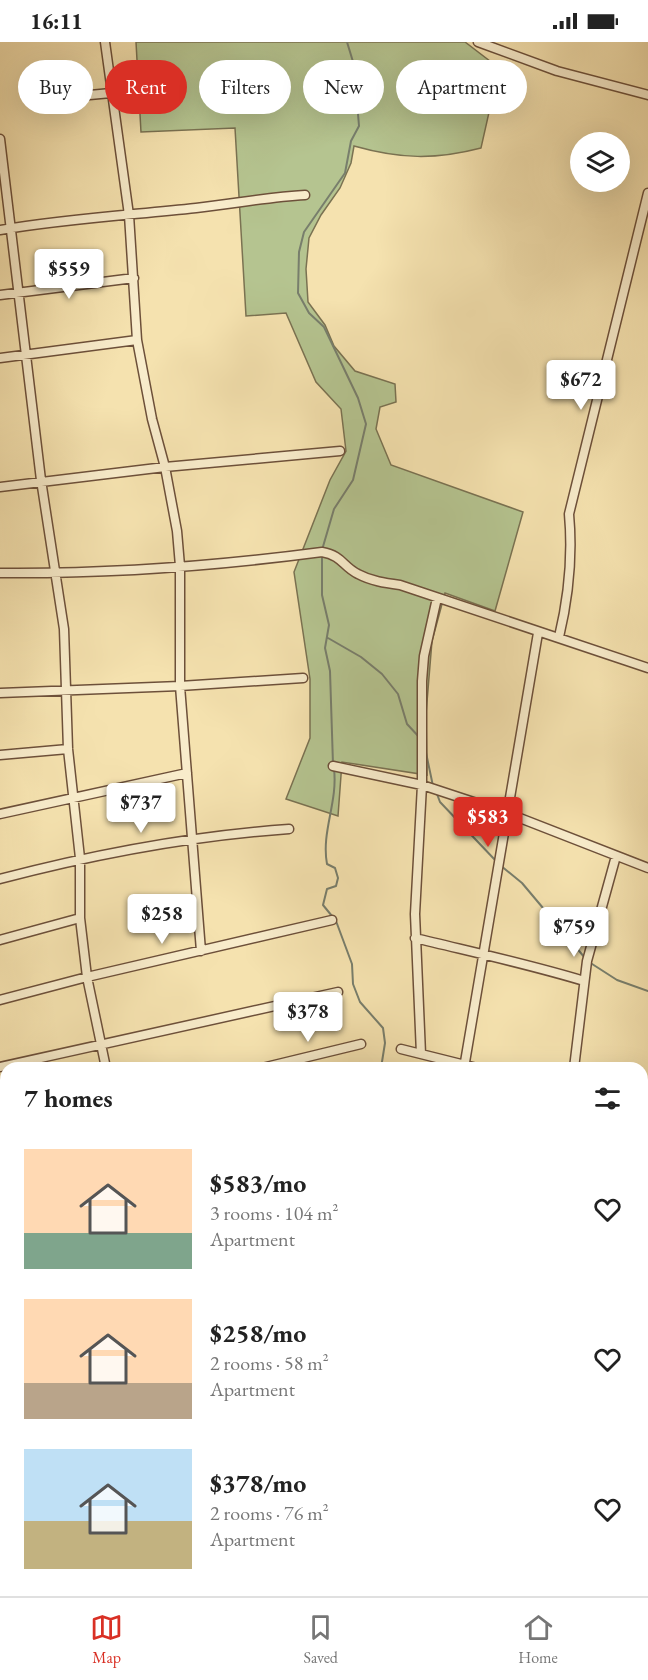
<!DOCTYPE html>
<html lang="en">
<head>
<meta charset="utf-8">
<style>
	body { margin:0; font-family:"EB Garamond",serif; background:#f6f6f6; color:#222; height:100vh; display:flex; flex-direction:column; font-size:22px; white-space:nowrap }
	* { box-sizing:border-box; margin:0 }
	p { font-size:20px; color:#767676 }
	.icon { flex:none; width:33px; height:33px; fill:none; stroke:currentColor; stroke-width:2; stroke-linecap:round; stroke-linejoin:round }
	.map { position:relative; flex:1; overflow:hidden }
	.side { position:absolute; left:0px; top:1020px; width:648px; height:534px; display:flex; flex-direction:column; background:#fff; border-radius:18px 18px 0 0; box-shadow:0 6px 24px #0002 }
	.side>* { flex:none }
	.banner { position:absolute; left:18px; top:18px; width:612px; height:54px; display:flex; gap:12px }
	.controls { position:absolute; left:570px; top:90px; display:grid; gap:12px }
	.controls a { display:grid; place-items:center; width:60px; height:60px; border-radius:50%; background:#fff; box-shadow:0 6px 24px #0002; font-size:30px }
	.price { position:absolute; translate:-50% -51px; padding:0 14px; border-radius:6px; background:#fff; color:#222; font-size:20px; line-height:39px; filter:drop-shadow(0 2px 3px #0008) }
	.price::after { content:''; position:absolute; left:50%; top:36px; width:18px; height:14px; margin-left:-9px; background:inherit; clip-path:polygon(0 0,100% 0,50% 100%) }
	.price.active { background:#d93025; color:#fff }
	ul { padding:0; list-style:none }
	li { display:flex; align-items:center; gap:18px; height:150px; padding:0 24px }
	li span { display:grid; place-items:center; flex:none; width:168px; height:120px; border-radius:0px; color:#555 }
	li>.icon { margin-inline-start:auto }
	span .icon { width:72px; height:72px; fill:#fffc; stroke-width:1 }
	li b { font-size:26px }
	h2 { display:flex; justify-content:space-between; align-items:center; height:72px; padding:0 24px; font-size:26px }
	.pill { padding:0 21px; border-radius:27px; background:#fff; box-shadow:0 6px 24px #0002; font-size:21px; line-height:54px }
	.pill.active { background:#d93025; color:#fff }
	.status { display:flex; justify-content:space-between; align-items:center; height:42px; padding:0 30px; background:#fff; direction:ltr }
	.status svg { height:16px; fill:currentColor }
	.dock { display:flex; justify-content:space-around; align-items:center; height:84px; border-top:2px solid #e0e0e0; background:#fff; font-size:16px; color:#767676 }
	.dock a { display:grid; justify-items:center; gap:3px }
	.dock .active { color:#d93025 }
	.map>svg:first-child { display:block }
</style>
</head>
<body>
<div class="status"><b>16:11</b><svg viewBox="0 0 49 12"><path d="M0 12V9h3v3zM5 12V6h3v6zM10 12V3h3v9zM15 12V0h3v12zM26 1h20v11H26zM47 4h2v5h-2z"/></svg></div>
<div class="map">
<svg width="648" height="1554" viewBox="0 0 648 1554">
	<rect width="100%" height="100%" fill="#f5e2af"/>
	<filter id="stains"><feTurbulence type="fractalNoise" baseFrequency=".00333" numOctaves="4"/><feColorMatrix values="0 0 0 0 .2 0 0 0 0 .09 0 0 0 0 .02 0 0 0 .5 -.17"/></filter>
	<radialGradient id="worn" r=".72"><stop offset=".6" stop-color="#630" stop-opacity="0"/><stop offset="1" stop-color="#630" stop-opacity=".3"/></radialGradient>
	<path fill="#b5c490" stroke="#7a7252" stroke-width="1.5" d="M136,0H465L499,26L481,106C435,118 400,117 354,104L351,121L340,146L321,173L309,196L306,227L308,260L325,283L334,304L355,329L395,342L396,360L380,365L376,387L391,423L523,470L495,569L445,551L432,599L426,672L427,733L342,720L338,774L286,757L310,696V637L294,530L330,438L346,409L341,367L316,340L286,271L246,274L235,86L141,90Z"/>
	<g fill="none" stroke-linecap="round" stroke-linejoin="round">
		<path stroke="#787e6c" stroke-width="2" d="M322,508L334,467L353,438L366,382L358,356L324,285L309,271L298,251L299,210L304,190L345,131L351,99L359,84L354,23L347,0
			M322,513V553L329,583L325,606L330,629L333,722
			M328,596L361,615L382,632L398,652L407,682L420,696
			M425,706L433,744
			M334,727C338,760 321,790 327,822L335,826L338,836L336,844L327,847L323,863L336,879L352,922L353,942L360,960L383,986L385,1001L381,1026
			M437,752L440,760L496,819
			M500,823L522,841L585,916
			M589,920L617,938L648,949
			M481,1554L483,1548"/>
		<defs>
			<path id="minor" d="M105,0L129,173L137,298L152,377L165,425L177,489L180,524V644L201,909
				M478,0L557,29L648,53
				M47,57L111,51
				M0,97L41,438L64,587L68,707L80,816V876L87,935L106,1026
				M0,188C65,177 131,173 196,166C233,162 268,155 305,153
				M0,253L134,236
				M0,316L137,298
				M0,445L165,425L340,409
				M0,531C107,532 216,524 322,510C343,514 342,524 358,532C371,539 385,541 400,543L648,626
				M559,595C569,553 573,515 569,472L648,151
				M0,651L180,644L303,636
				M0,713L68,707
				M333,724L422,743L507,771L648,826
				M0,772L187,731
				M0,837C95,812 191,794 289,787
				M415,896C472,910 528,922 584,939
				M0,898L80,876
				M0,958L87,935L332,878
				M401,1007L477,1026
				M421,1012L415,872L422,743V639L424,614L437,556
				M0,1025L338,950
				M262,1026L361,1002
				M464,1026L538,591
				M574,1026L587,919L616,814
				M642,1067L648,1068
				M0,1093L6,1091
				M0,1160L6,1159
				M642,1183L648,1184
				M0,1230L6,1228
				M642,1276L648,1251
				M0,1293L6,1291
				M642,1300L648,1302
				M0,1360L6,1359
				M0,1386L6,1399
				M642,1412L648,1414
				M0,1429L6,1428
				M0,1499L6,1493
				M0,1537L6,1541
				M15,1548L23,1554
				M134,1548L142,1554
				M252,1548L259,1554
				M97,1554L102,1548
				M316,1554L321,1548"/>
		</defs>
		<use href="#minor" stroke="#6d503a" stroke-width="11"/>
		<use href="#minor" stroke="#f8eccb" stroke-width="8"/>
	</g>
	<rect width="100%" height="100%" filter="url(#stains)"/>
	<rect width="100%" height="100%" fill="url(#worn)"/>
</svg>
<div class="controls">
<a><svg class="icon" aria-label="layers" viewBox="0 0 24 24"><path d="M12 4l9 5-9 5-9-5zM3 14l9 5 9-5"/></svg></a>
</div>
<b class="price" style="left:69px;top:258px">$559</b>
<b class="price" style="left:581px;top:369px">$672</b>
<b class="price" style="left:141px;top:792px">$737</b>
<b class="price active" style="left:488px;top:806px">$583</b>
<b class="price" style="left:162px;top:903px">$258</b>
<b class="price" style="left:574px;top:916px">$759</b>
<b class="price" style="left:308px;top:1001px">$378</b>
<div class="banner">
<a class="pill">Buy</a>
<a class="pill active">Rent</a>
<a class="pill">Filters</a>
<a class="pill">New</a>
<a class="pill">Apartment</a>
</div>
<section class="side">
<h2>7 homes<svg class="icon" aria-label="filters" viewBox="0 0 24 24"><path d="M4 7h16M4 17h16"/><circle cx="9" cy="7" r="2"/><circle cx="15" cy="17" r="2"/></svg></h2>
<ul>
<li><span style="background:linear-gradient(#ffd9b3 70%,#7fa58c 0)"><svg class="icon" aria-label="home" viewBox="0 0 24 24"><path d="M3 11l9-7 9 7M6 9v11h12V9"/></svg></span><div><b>$583/mo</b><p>3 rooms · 104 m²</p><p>Apartment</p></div><svg class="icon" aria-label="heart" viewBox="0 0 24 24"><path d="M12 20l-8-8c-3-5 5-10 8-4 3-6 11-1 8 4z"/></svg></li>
<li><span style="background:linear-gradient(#ffd9b3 70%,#b9a48a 0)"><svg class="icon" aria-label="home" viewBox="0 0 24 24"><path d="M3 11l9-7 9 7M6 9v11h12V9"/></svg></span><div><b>$258/mo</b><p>2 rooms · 58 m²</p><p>Apartment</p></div><svg class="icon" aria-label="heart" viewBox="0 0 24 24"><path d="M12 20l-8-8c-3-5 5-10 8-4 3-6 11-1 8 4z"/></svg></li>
<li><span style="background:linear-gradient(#bfe0f5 60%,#c2b280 0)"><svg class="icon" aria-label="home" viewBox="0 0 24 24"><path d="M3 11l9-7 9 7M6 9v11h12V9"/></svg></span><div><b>$378/mo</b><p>2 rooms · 76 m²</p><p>Apartment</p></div><svg class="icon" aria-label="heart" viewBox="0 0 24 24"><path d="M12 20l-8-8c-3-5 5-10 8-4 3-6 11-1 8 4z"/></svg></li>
</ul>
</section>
</div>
<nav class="dock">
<a class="active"><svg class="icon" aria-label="map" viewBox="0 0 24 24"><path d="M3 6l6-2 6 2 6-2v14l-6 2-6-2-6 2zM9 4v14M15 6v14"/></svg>Map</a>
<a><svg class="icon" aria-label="saved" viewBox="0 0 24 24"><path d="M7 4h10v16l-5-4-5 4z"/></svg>Saved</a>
<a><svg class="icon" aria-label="home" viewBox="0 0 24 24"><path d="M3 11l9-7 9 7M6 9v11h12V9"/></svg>Home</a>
</nav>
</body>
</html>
